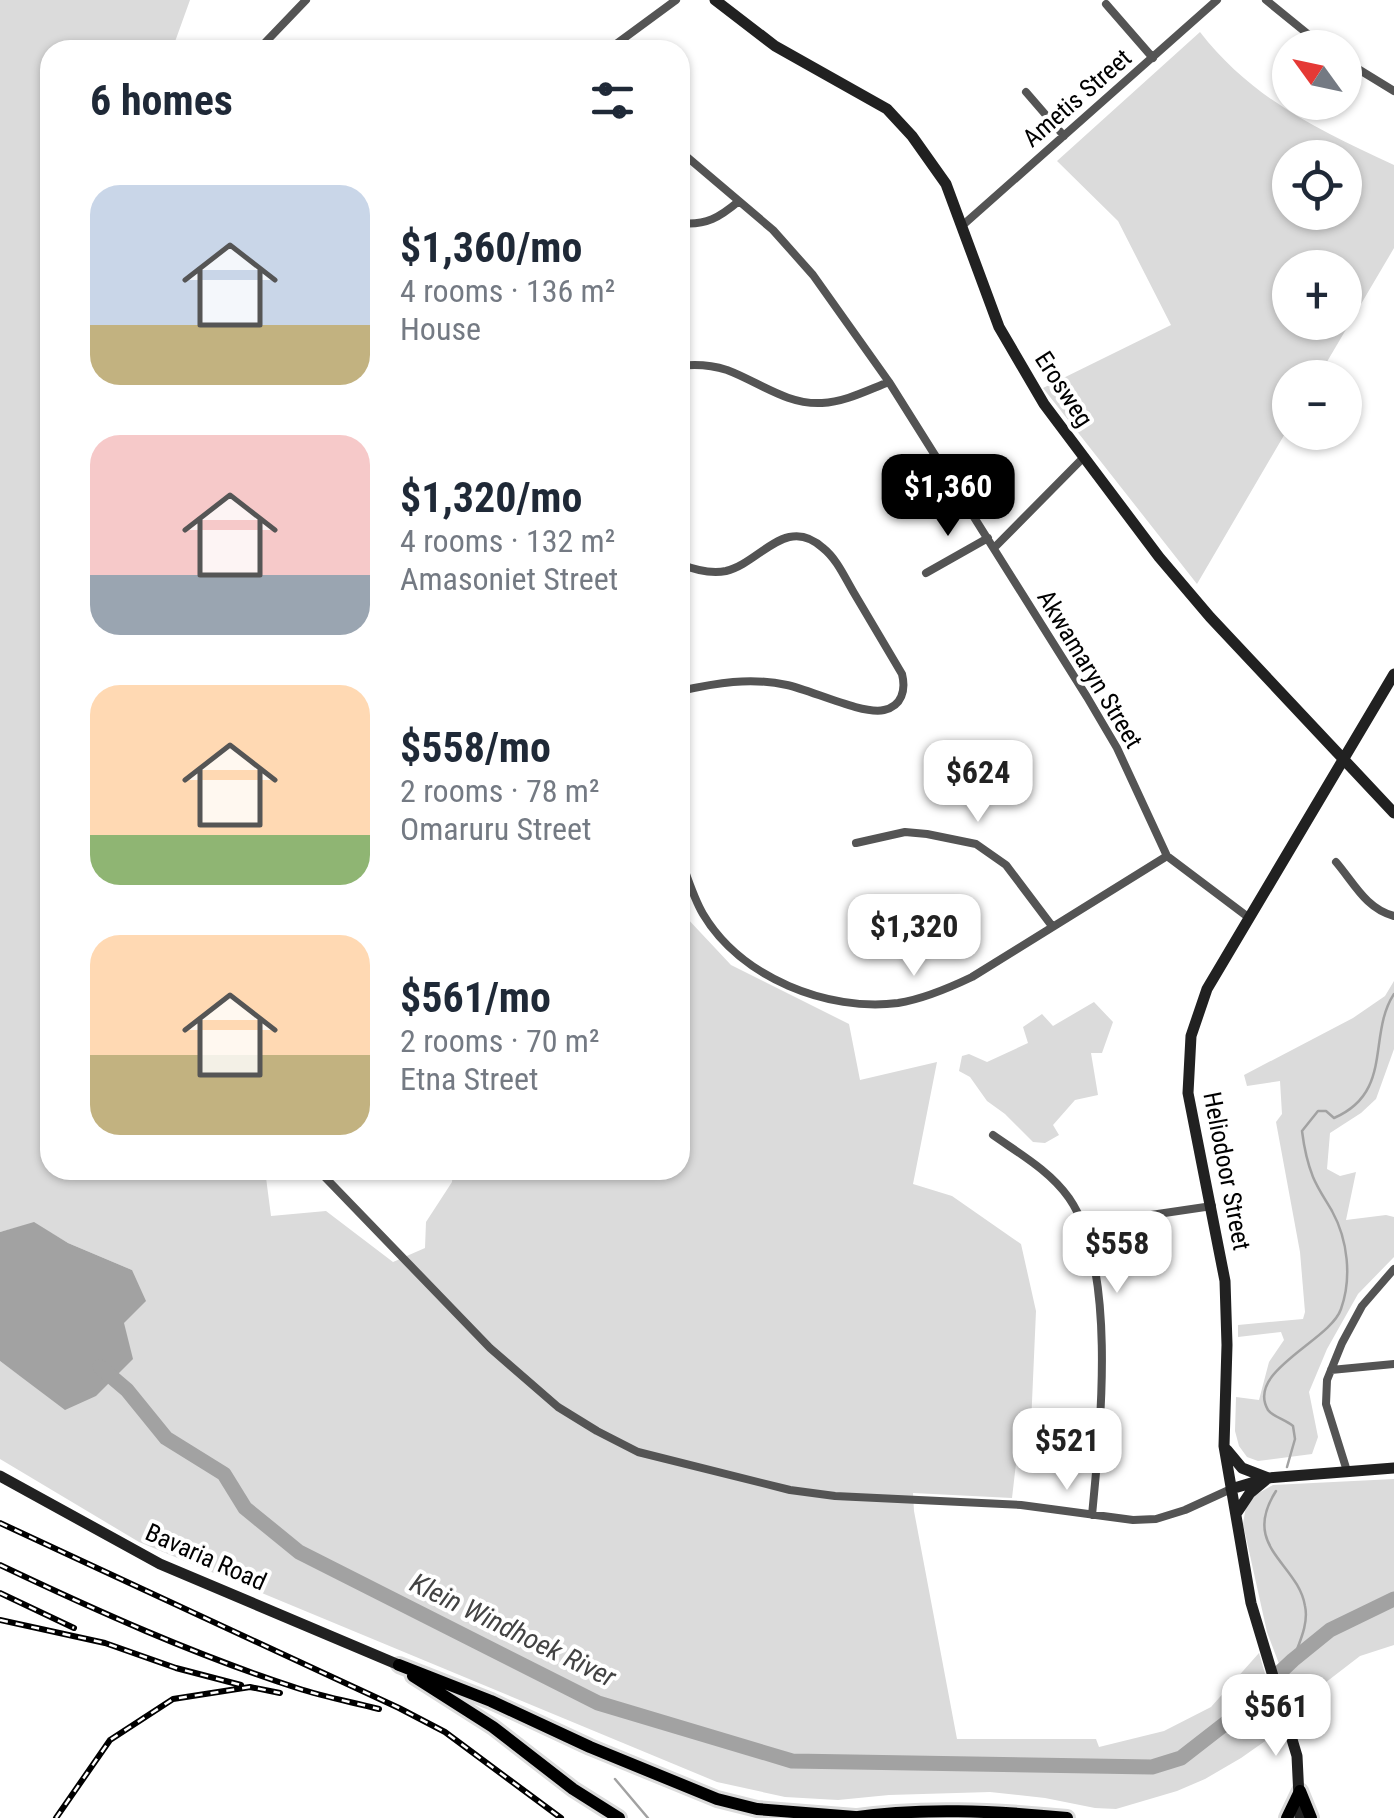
<!DOCTYPE html>
<html lang="en">
<head>
<meta charset="utf-8">
<style>
	body { margin:0; font-family:"Roboto Condensed",sans-serif; background:#f2f2f3; color:#1f2937; height:100vh; display:flex; flex-direction:column; font-size:38px; white-space:nowrap }
	* { box-sizing:border-box; margin:0 }
	p { font-size:32px; color:#747a83 }
	.icon { flex:none; width:55px; height:55px; fill:none; stroke:currentColor; stroke-width:2; stroke-linecap:round; stroke-linejoin:round }
	.map { position:relative; flex:1; overflow:hidden }
	.panel { position:absolute; left:40px; top:40px; width:650px; height:1140px; display:flex; flex-direction:column; background:#fff; border-radius:30px; box-shadow:0 2px 8px #0004 }
	.panel>* { flex:none }
	.needle { width:65px; rotate:303deg }
	.fabs { position:absolute; left:1272px; top:30px; display:grid; gap:20px }
	.fabs a { display:grid; place-items:center; width:90px; height:90px; border-radius:50%; background:#fff; box-shadow:0 2px 8px #0004; font-size:50px }
	.price { position:absolute; translate:-50% -85px; padding:0 22px; border-radius:20px; background:#fff; color:#222; font-size:32px; line-height:65px; filter:drop-shadow(0 2px 5px #0008) }
	.price::after { content:''; position:absolute; left:50%; top:60px; width:30px; height:22px; margin-left:-15px; background:inherit; clip-path:polygon(0 0,100% 0,50% 100%) }
	.price.active { background:#000; color:#fff }
	ul { padding:0; list-style:none }
	li { display:flex; align-items:center; gap:30px; height:250px; padding:0 50px }
	li span { display:grid; place-items:center; flex:none; width:280px; height:200px; border-radius:30px; color:#555 }
	li>.icon { margin-inline-start:auto }
	span .icon { width:120px; height:120px; fill:#fffc; stroke-width:1 }
	li b { font-size:42px }
	h2 { display:flex; justify-content:space-between; align-items:center; height:120px; padding:0 50px; font-size:42px }
	.map>svg:first-child { display:block }
</style>
</head>
<body>
<div class="map">
<svg width="1394" height="1818" viewBox="0 0 1394 1818">
	<rect width="100%" height="100%" fill="#fff"/>
	<path fill="#dbdbdb" fill-rule="evenodd" d="M0,0H190L172,50H50V1170H265L271,1216L326,1211L393,1262L425,1248L426,1222L452,1182L453,1170H680V902L685,916L731,965L849,1024L860,1080L937,1062L913,1184L952,1196L1021,1244L1036,1311L1030,1447L1018,1446L1012,1498L913,1493L914,1511L957,1739H1096L1099,1747L1164,1731L1211,1707L1259,1653L1281,1730L1241,1758L1205,1779L1177,1791L1116,1809L1095,1808L1045,1798L990,1792L889,1795L838,1800L785,1797L717,1782L139,1542L0,1459V1361L19,1375L124,1323L132,1270L68,1243L34,1223L0,1232Z
		M1200,32C1252,99 1319,130 1394,165V248L1318,377L1290,378V425L1197,584L1043,388L1171,325L1118,221L1057,161ZM1290,158H1345V212H1290ZM1290,268H1345V322H1290Z
		M1394,981V1049L1376,1099L1361,1113L1330,1133L1327,1169L1340,1176L1356,1172L1346,1220L1386,1215L1394,1217V1257L1358,1294L1327,1349L1309,1392L1318,1437L1312,1454L1258,1461L1247,1457L1239,1446L1235,1431L1236,1397L1259,1400L1269,1362L1284,1340L1281,1332L1238,1337V1325L1303,1319L1305,1312L1300,1252L1276,1122L1282,1114L1280,1081L1247,1086L1244,1075L1353,1018L1385,996Z
		M1094,1002L1113,1022L1102,1053H1091L1098,1095L1075,1100L1053,1125L1059,1135L1045,1143L1033,1142L1005,1114L987,1101L970,1077L959,1071L962,1056L969,1054L987,1062L1028,1043L1023,1027L1042,1014L1053,1026Z
		M1394,1479V1645L1360,1656L1295,1706L1267,1632L1243,1524L1246,1506L1257,1494L1273,1485Z"/>
	<path fill="#a2a2a2" d="M34,1222L68,1243L132,1270L146,1301L124,1323L133,1359L96,1396L65,1410L0,1361V1232Z"/>
	<g fill="none" stroke-linecap="round" stroke-linejoin="round">
		<path stroke="#a2a2a2" stroke-width="2.5" d="M1287,1467L1295,1439L1293,1426C1286,1420 1272,1416 1268,1410C1245,1371 1330,1341 1341,1309C1352,1278 1348,1240 1332,1211C1325,1199 1318,1189 1313,1177C1307,1162 1304,1147 1302,1131L1318,1111H1326L1334,1118C1394,1092 1367,1035 1394,994
			M1276,1491C1240,1547 1298,1563 1305,1606C1309,1624 1299,1643 1293,1660
			M615,1779L648,1818"/>
		<path stroke="#a2a2a2" stroke-width="15" d="M100,1367L127,1390L166,1438L224,1474L245,1508L299,1552L598,1703L792,1761L1152,1767L1181,1758L1226,1723L1293,1660L1330,1630L1394,1599"/>
		<defs>
			<path id="primary" d="M399,1665L491,1701L590,1747L717,1799L757,1809L855,1817
				M413,1676L493,1727L573,1789L619,1818
				M1300,1791L1311,1818
				M850,1818C921,1807 995,1811 1067,1818
				M1287,1818L1300,1791"/>
		</defs>
		<use href="#primary" stroke="#dbdbdb" stroke-width="18"/>
		<path stroke="#545454" stroke-width="8" d="M1266,0L1325,48
			M1106,4L1153,58
			M258,50L306,0
			M608,50L676,0
			M1345,61L1394,91
			M1026,92L1064,136
			M680,151L773,230L813,275L889,382L1087,697L1117,748L1167,856L1248,917
			M680,223C706,226 720,217 739,201
			M963,225L1217,0
			M680,366C696,364 711,365 727,370C759,382 787,405 822,403C845,402 868,390 889,382
			M994,548L1083,458
			M680,564C695,570 710,574 726,571C760,563 786,514 823,548C837,559 845,578 854,593C870,620 886,647 902,674C906,690 902,706 884,710C863,715 811,690 787,685C750,677 716,683 680,691
			M926,573L988,538
			M856,843L905,832L927,834L976,844L1006,865L1052,926
			M680,857C687,876 693,897 703,914C741,978 828,1012 898,1003C924,999 949,988 972,977L1167,856
			M1336,862C1354,883 1366,909 1394,916
			M993,1135C1020,1154 1050,1171 1069,1198C1118,1269 1100,1432 1092,1515
			M318,1170L490,1348L558,1407L597,1431L638,1452L790,1490L835,1496L1021,1505L1133,1520L1156,1519L1185,1510L1231,1489
			M1083,1225L1212,1206
			M1331,1370L1394,1364
			M1347,1471L1326,1404L1327,1380L1342,1343L1362,1306L1394,1269"/>
		<path stroke="#212121" stroke-width="11" d="M715,0L775,46L887,109L912,136L946,184L999,327L1044,404L1159,557L1210,617L1394,813
			M1227,1450L1242,1468L1268,1478L1250,1493L1236,1514
			M0,1476L160,1564L399,1665
			M1231,1489L1268,1478L1394,1468
			M1300,1818L1297,1756L1251,1603L1224,1446L1227,1345L1225,1281L1188,1093L1191,1036L1207,989L1394,674"/>
		<use href="#primary" stroke="#000" stroke-width="12"/>
		<defs>
			<path id="rail" d="M0,1523L399,1708L445,1732L561,1818
				M0,1565C97,1611 195,1655 297,1688C324,1697 352,1702 379,1709
				M0,1593L74,1628
				M0,1620L105,1643L176,1668L241,1685
				M56,1818L110,1740L173,1699L250,1687L280,1693"/>
		</defs>
		<use href="#rail" stroke="#000" stroke-width="6"/>
		<use href="#rail" stroke="#fff" stroke-width="2.5" stroke-dasharray="8" stroke-linecap="butt"/>
	</g>
	<g text-anchor="middle" dominant-baseline="central" stroke-width="8" stroke-linejoin="round" paint-order="stroke">
		<g font-size="25" fill="#000" stroke="#fff">
			<text transform="translate(1077 98) rotate(-41)">Ametis Street</text>
			<text transform="translate(1064 389) rotate(57)">Erosweg</text>
			<text transform="translate(1090 669) rotate(59)">Akwamaryn Street</text>
			<text transform="translate(1227 1171) rotate(79)">Heliodoor Street</text>
			<text transform="translate(206 1557) rotate(24)">Bavaria Road</text>
		</g>
		<g font-size="28" font-style="italic" fill="#434343" stroke="#fff">
			<text transform="translate(513 1630) rotate(26)">Klein Windhoek River</text>
		</g>
	</g>
</svg>
<div class="fabs">
<a><svg class="needle" viewBox="-14 -14 28 28"><path d="M0-13l5 13h-10z" fill="#e53935"/><path d="M0 13l5-13h-10z" fill="#747a83"/></svg></a>
<a><svg class="icon" aria-label="locate" viewBox="0 0 24 24"><circle cx="12" cy="12" r="6"/><path d="M12 2v4M12 18v4M2 12h4M18 12h4"/></svg></a>
<a>+</a>
<a>−</a>
</div>
<b class="price active" style="left:948px;top:539px">$1,360</b>
<b class="price" style="left:978px;top:825px">$624</b>
<b class="price" style="left:914px;top:979px">$1,320</b>
<b class="price" style="left:1117px;top:1296px">$558</b>
<b class="price" style="left:1067px;top:1493px">$521</b>
<b class="price" style="left:1276px;top:1759px">$561</b>
<section class="panel">
<h2>6 homes<svg class="icon" aria-label="filters" viewBox="0 0 24 24"><path d="M4 7h16M4 17h16"/><circle cx="9" cy="7" r="2"/><circle cx="15" cy="17" r="2"/></svg></h2>
<ul>
<li><span style="background:linear-gradient(#c9d6e8 70%,#c2b280 0)"><svg class="icon" aria-label="home" viewBox="0 0 24 24"><path d="M3 11l9-7 9 7M6 9v11h12V9"/></svg></span><div><b>$1,360/mo</b><p>4 rooms · 136 m²</p><p>House</p></div></li>
<li><span style="background:linear-gradient(#f6c9c9 70%,#9aa5b1 0)"><svg class="icon" aria-label="home" viewBox="0 0 24 24"><path d="M3 11l9-7 9 7M6 9v11h12V9"/></svg></span><div><b>$1,320/mo</b><p>4 rooms · 132 m²</p><p>Amasoniet Street</p></div></li>
<li><span style="background:linear-gradient(#ffd9b3 75%,#8fb573 0)"><svg class="icon" aria-label="home" viewBox="0 0 24 24"><path d="M3 11l9-7 9 7M6 9v11h12V9"/></svg></span><div><b>$558/mo</b><p>2 rooms · 78 m²</p><p>Omaruru Street</p></div></li>
<li><span style="background:linear-gradient(#ffd9b3 60%,#c2b280 0)"><svg class="icon" aria-label="home" viewBox="0 0 24 24"><path d="M3 11l9-7 9 7M6 9v11h12V9"/></svg></span><div><b>$561/mo</b><p>2 rooms · 70 m²</p><p>Etna Street</p></div></li>
</ul>
</section>
</div>
</body>
</html>
